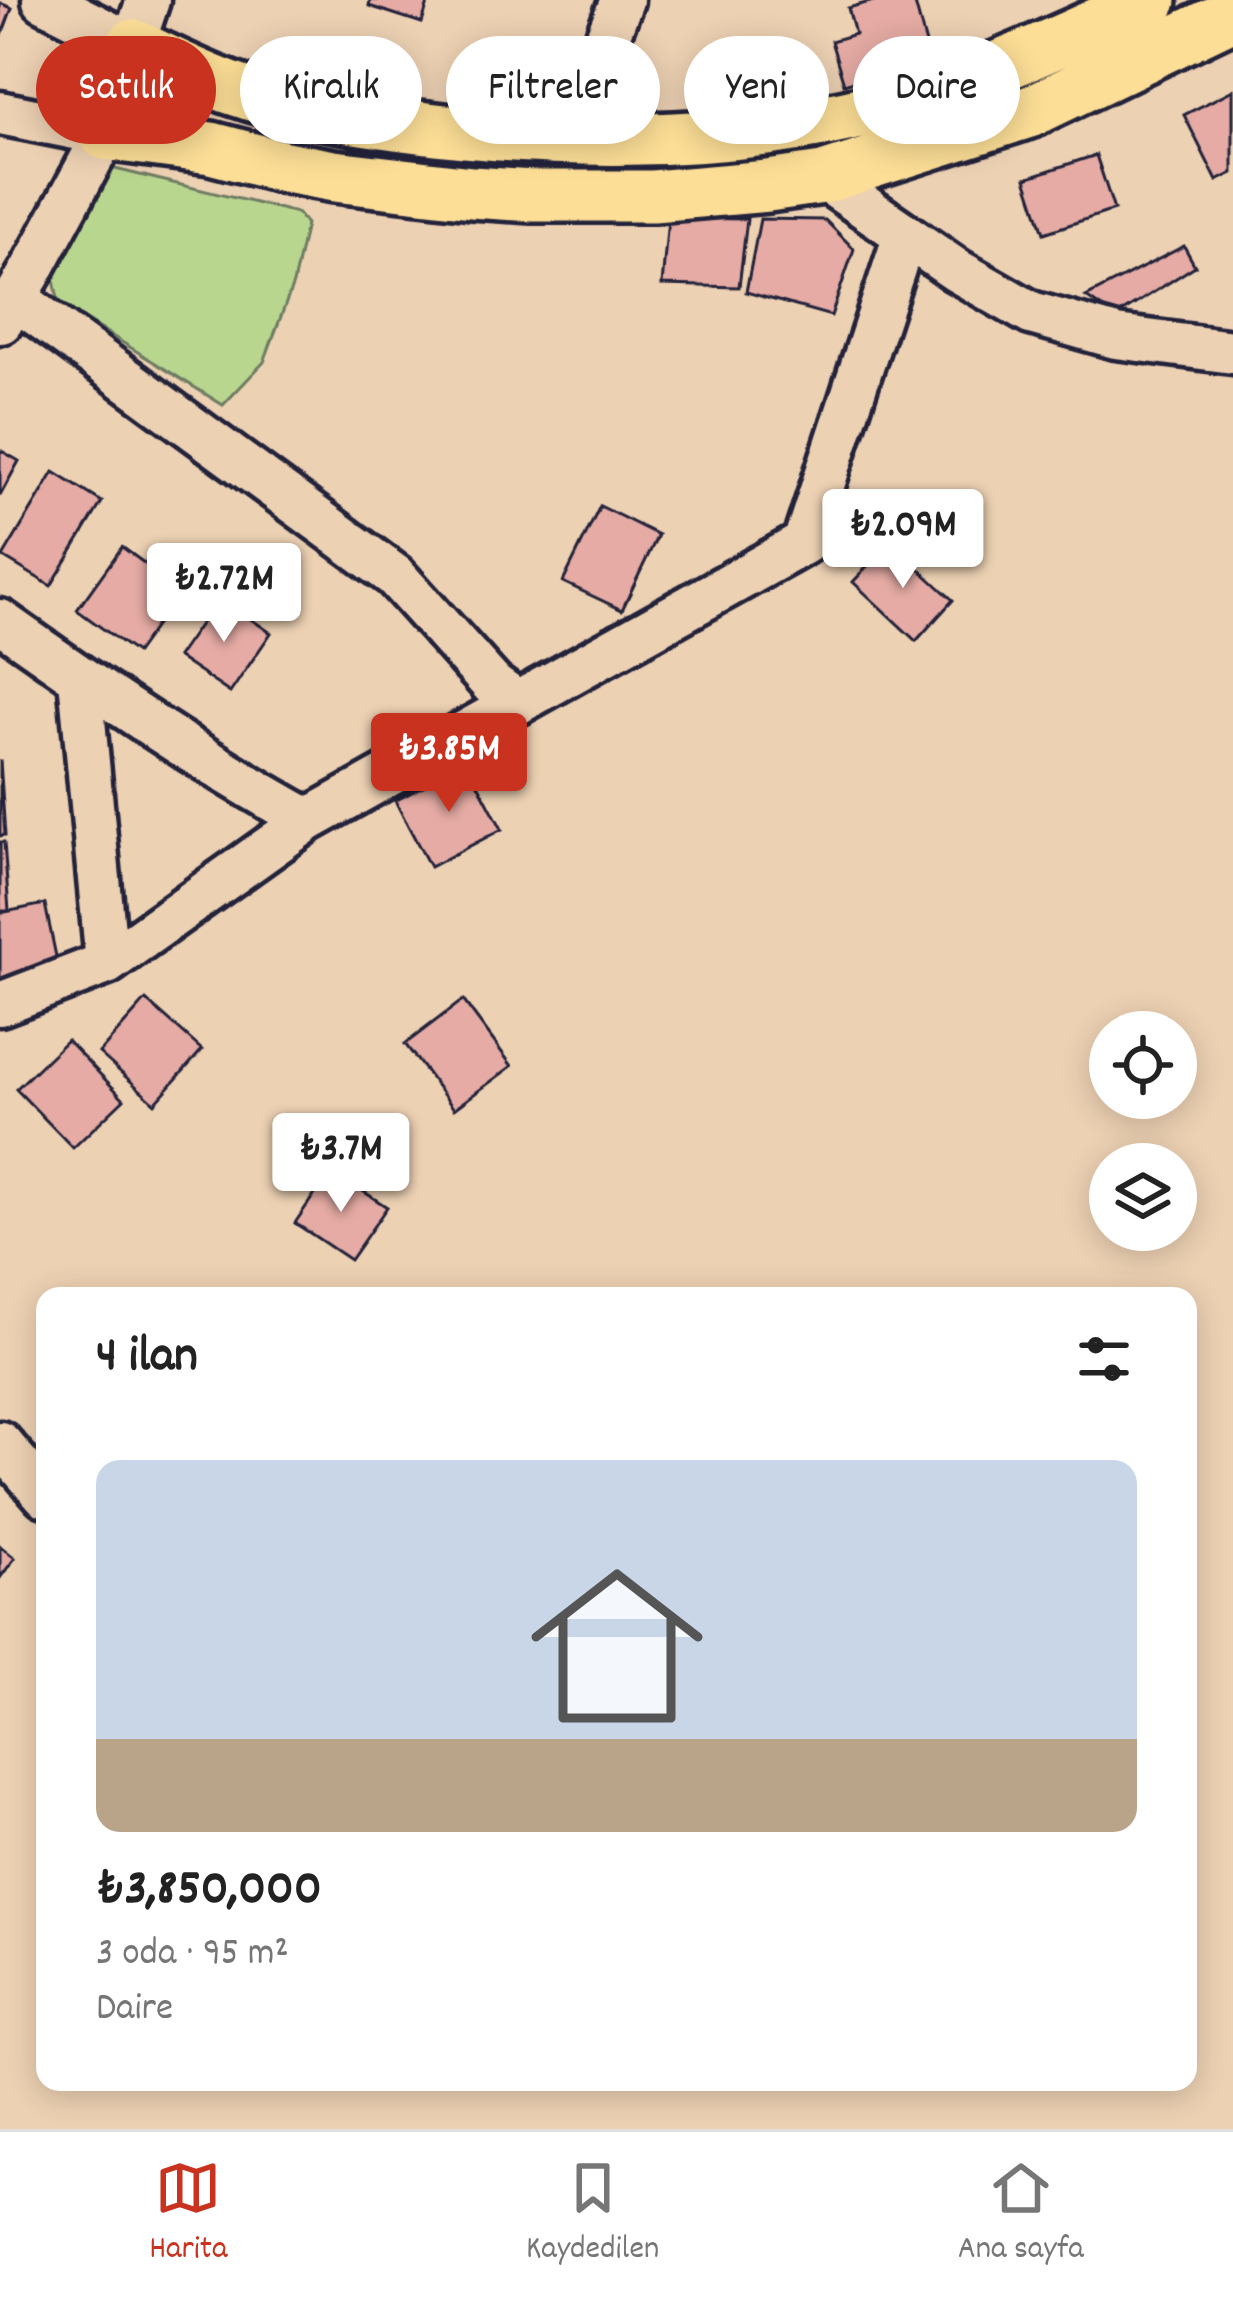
<!DOCTYPE html>
<html lang="tr">
<head>
<meta charset="utf-8">
<style>
	body { margin:0; font-family:Dekko,sans-serif; background:#f6f6f6; color:#222; height:100vh; display:flex; flex-direction:column; font-size:45px; white-space:nowrap }
	* { box-sizing:border-box; margin:0 }
	p { font-size:39px; color:#767676 }
	.icon { flex:none; width:66px; height:66px; fill:none; stroke:currentColor; stroke-width:2; stroke-linecap:round; stroke-linejoin:round }
	.map { position:relative; flex:1; overflow:hidden }
	.panel { position:absolute; left:36px; top:1287px; width:1161px; height:804px; display:flex; flex-direction:column; background:#fff; border-radius:24px; box-shadow:0 6px 30px #0003 }
	.panel>* { flex:none }
	.guide { position:absolute; left:36px; top:36px; width:1161px; height:108px; display:flex; gap:24px }
	.buttons { position:absolute; left:1089px; top:1011px; display:grid; gap:24px }
	.buttons a { display:grid; place-items:center; width:108px; height:108px; border-radius:50%; background:#fff; box-shadow:0 6px 30px #0003; font-size:60px }
	.price { position:absolute; translate:-50% -102px; padding:0 27px; border-radius:12px; background:#fff; color:#222; font-size:39px; line-height:78px; filter:drop-shadow(0 3px 6px #0008) }
	.price::after { content:''; position:absolute; left:50%; top:72px; width:36px; height:27px; margin-left:-18px; background:inherit; clip-path:polygon(0 0,100% 0,50% 100%) }
	.price.selected { background:#c8321e; color:#fff }
	ul { padding:0; list-style:none }
	li { display:grid; align-content:center; gap:24px; height:636px; padding:0 60px }
	li span { display:grid; place-items:center; height:372px; border-radius:24px; color:#555 }
	li>.icon { margin-inline-start:auto }
	span .icon { width:216px; height:216px; fill:#fffc; stroke-width:1 }
	li b { font-size:51px }
	h2 { display:flex; justify-content:space-between; align-items:center; height:144px; padding:0 60px; font-size:51px }
	.chip { padding:0 42px; border-radius:54px; background:#fff; box-shadow:0 6px 30px #0003; font-size:42px; line-height:108px }
	.chip.selected { background:#c8321e; color:#fff }
	.tabs { display:flex; justify-content:space-around; align-items:center; height:168px; border-top:3px solid #e0e0e0; background:#fff; font-size:33px; color:#767676 }
	.tabs a { display:grid; justify-items:center; gap:6px }
	.tabs .selected { color:#c8321e }
	.map>svg:first-child { display:block }
</style>
</head>
<body>
<div class="map">
<svg width="1233" height="2129" viewBox="0 0 1233 2129">
	<rect width="100%" height="100%" fill="#edd1b3"/>
	<filter id="ink" filterUnits="userSpaceOnUse"><feTurbulence type="fractalNoise" baseFrequency=".00833" numOctaves="2"/><feDisplacementMap in="SourceGraphic" scale="24" xChannelSelector="R" yChannelSelector="G"/><feConvolveMatrix kernelMatrix="1 2 1 2 8 2 1 2 1" color-interpolation-filters="sRGB"/></filter>
	<g filter="url(#ink)">
		<path fill="#b9d68e" stroke="#6e7c64" stroke-width="3" d="M107,167L297,213L306,224L293,284L264,362L223,405L59,303L53,276Z"/>
		<path fill="#e5aba4" stroke="#22223b" stroke-width="3" d="M370,0H429L422,23L369,6Z
			M877,0H914L930,59L844,84L831,41L855,34L848,8Z
			M0,3L12,8L0,40Z
			M1233,90V173L1217,181L1184,115Z
			M1096,155L1114,210L1044,233L1026,178Z
			M668,218L747,219L739,287L662,285Z
			M760,219L825,220L854,249L831,316L746,292Z
			M1184,246L1195,266L1115,317L1086,297Z
			M0,450L19,461L0,496Z
			M54,472L102,502L51,586L3,557Z
			M600,506L658,535L622,610L563,582Z
			M890,542L953,600L916,641L853,582Z
			M122,547L181,590L136,653L77,610Z
			M219,597L271,633L230,693L177,657Z
			M0,760L5,835L0,836Z
			M467,763L502,829L430,867L395,801Z
			M0,842H4L9,911H0Z
			M45,904L58,966L0,979V913Z
			M146,1000L202,1050L155,1103L99,1053Z
			M463,1000L512,1066L454,1109L405,1044Z
			M67,1040L124,1099L73,1148L16,1089Z
			M331,1170L387,1207L350,1260L295,1223Z
			M0,1546L15,1558L0,1578Z"/>
		<g fill="none" stroke-linecap="round" stroke-linejoin="round">
			<defs>
				<path id="minor" d="M44,0L133,45L148,0
					M0,113L105,134L30,273L1,322
					M568,138L622,0
					M823,178L956,270L1031,313L1116,337L1233,352
					M15,298L395,576L493,685L518,703
					M0,621C100,692 200,760 308,820
					M80,678L107,963
					M0,1004L107,963L308,820L804,543L905,235
					M0,1443L45,1495"/>
				<path id="major" d="M1151,0C1052,44 953,93 846,116C707,147 551,144 411,126C350,118 290,109 233,89C199,77 166,60 133,45L105,134L211,148L280,166L334,176L472,192L533,196H653L768,186L823,178L1029,112L1233,14"/>
			</defs>
			<use href="#minor" stroke="#22223b" stroke-width="51"/>
			<use href="#major" stroke="#22223b" stroke-width="60"/>
			<use href="#minor" stroke="#edd1b3" stroke-width="42"/>
			<use href="#major" stroke="#fcde96" stroke-width="51"/>
		</g>
	</g>
</svg>
<div class="buttons">
<a><svg class="icon" aria-label="locate" viewBox="0 0 24 24"><circle cx="12" cy="12" r="6"/><path d="M12 2v4M12 18v4M2 12h4M18 12h4"/></svg></a>
<a><svg class="icon" aria-label="layers" viewBox="0 0 24 24"><path d="M12 4l9 5-9 5-9-5zM3 14l9 5 9-5"/></svg></a>
</div>
<b class="price" style="left:903px;top:591px">₺2.09M</b>
<b class="price" style="left:224px;top:645px">₺2.72M</b>
<b class="price selected" style="left:449px;top:815px">₺3.85M</b>
<b class="price" style="left:341px;top:1215px">₺3.7M</b>
<div class="guide">
<a class="chip selected">Satılık</a>
<a class="chip">Kiralık</a>
<a class="chip">Filtreler</a>
<a class="chip">Yeni</a>
<a class="chip">Daire</a>
</div>
<section class="panel">
<h2>4 ilan<svg class="icon" aria-label="filters" viewBox="0 0 24 24"><path d="M4 7h16M4 17h16"/><circle cx="9" cy="7" r="2"/><circle cx="15" cy="17" r="2"/></svg></h2>
<ul>
<li><span style="background:linear-gradient(#c9d6e8 75%,#b9a48a 0)"><svg class="icon" aria-label="home" viewBox="0 0 24 24"><path d="M3 11l9-7 9 7M6 9v11h12V9"/></svg></span><div><b>₺3,850,000</b><p>3 oda · 95 m²</p><p>Daire</p></div></li>
</ul>
</section>
</div>
<nav class="tabs">
<a class="selected"><svg class="icon" aria-label="map" viewBox="0 0 24 24"><path d="M3 6l6-2 6 2 6-2v14l-6 2-6-2-6 2zM9 4v14M15 6v14"/></svg>Harita</a>
<a><svg class="icon" aria-label="saved" viewBox="0 0 24 24"><path d="M7 4h10v16l-5-4-5 4z"/></svg>Kaydedilen</a>
<a><svg class="icon" aria-label="home" viewBox="0 0 24 24"><path d="M3 11l9-7 9 7M6 9v11h12V9"/></svg>Ana sayfa</a>
</nav>
</body>
</html>
